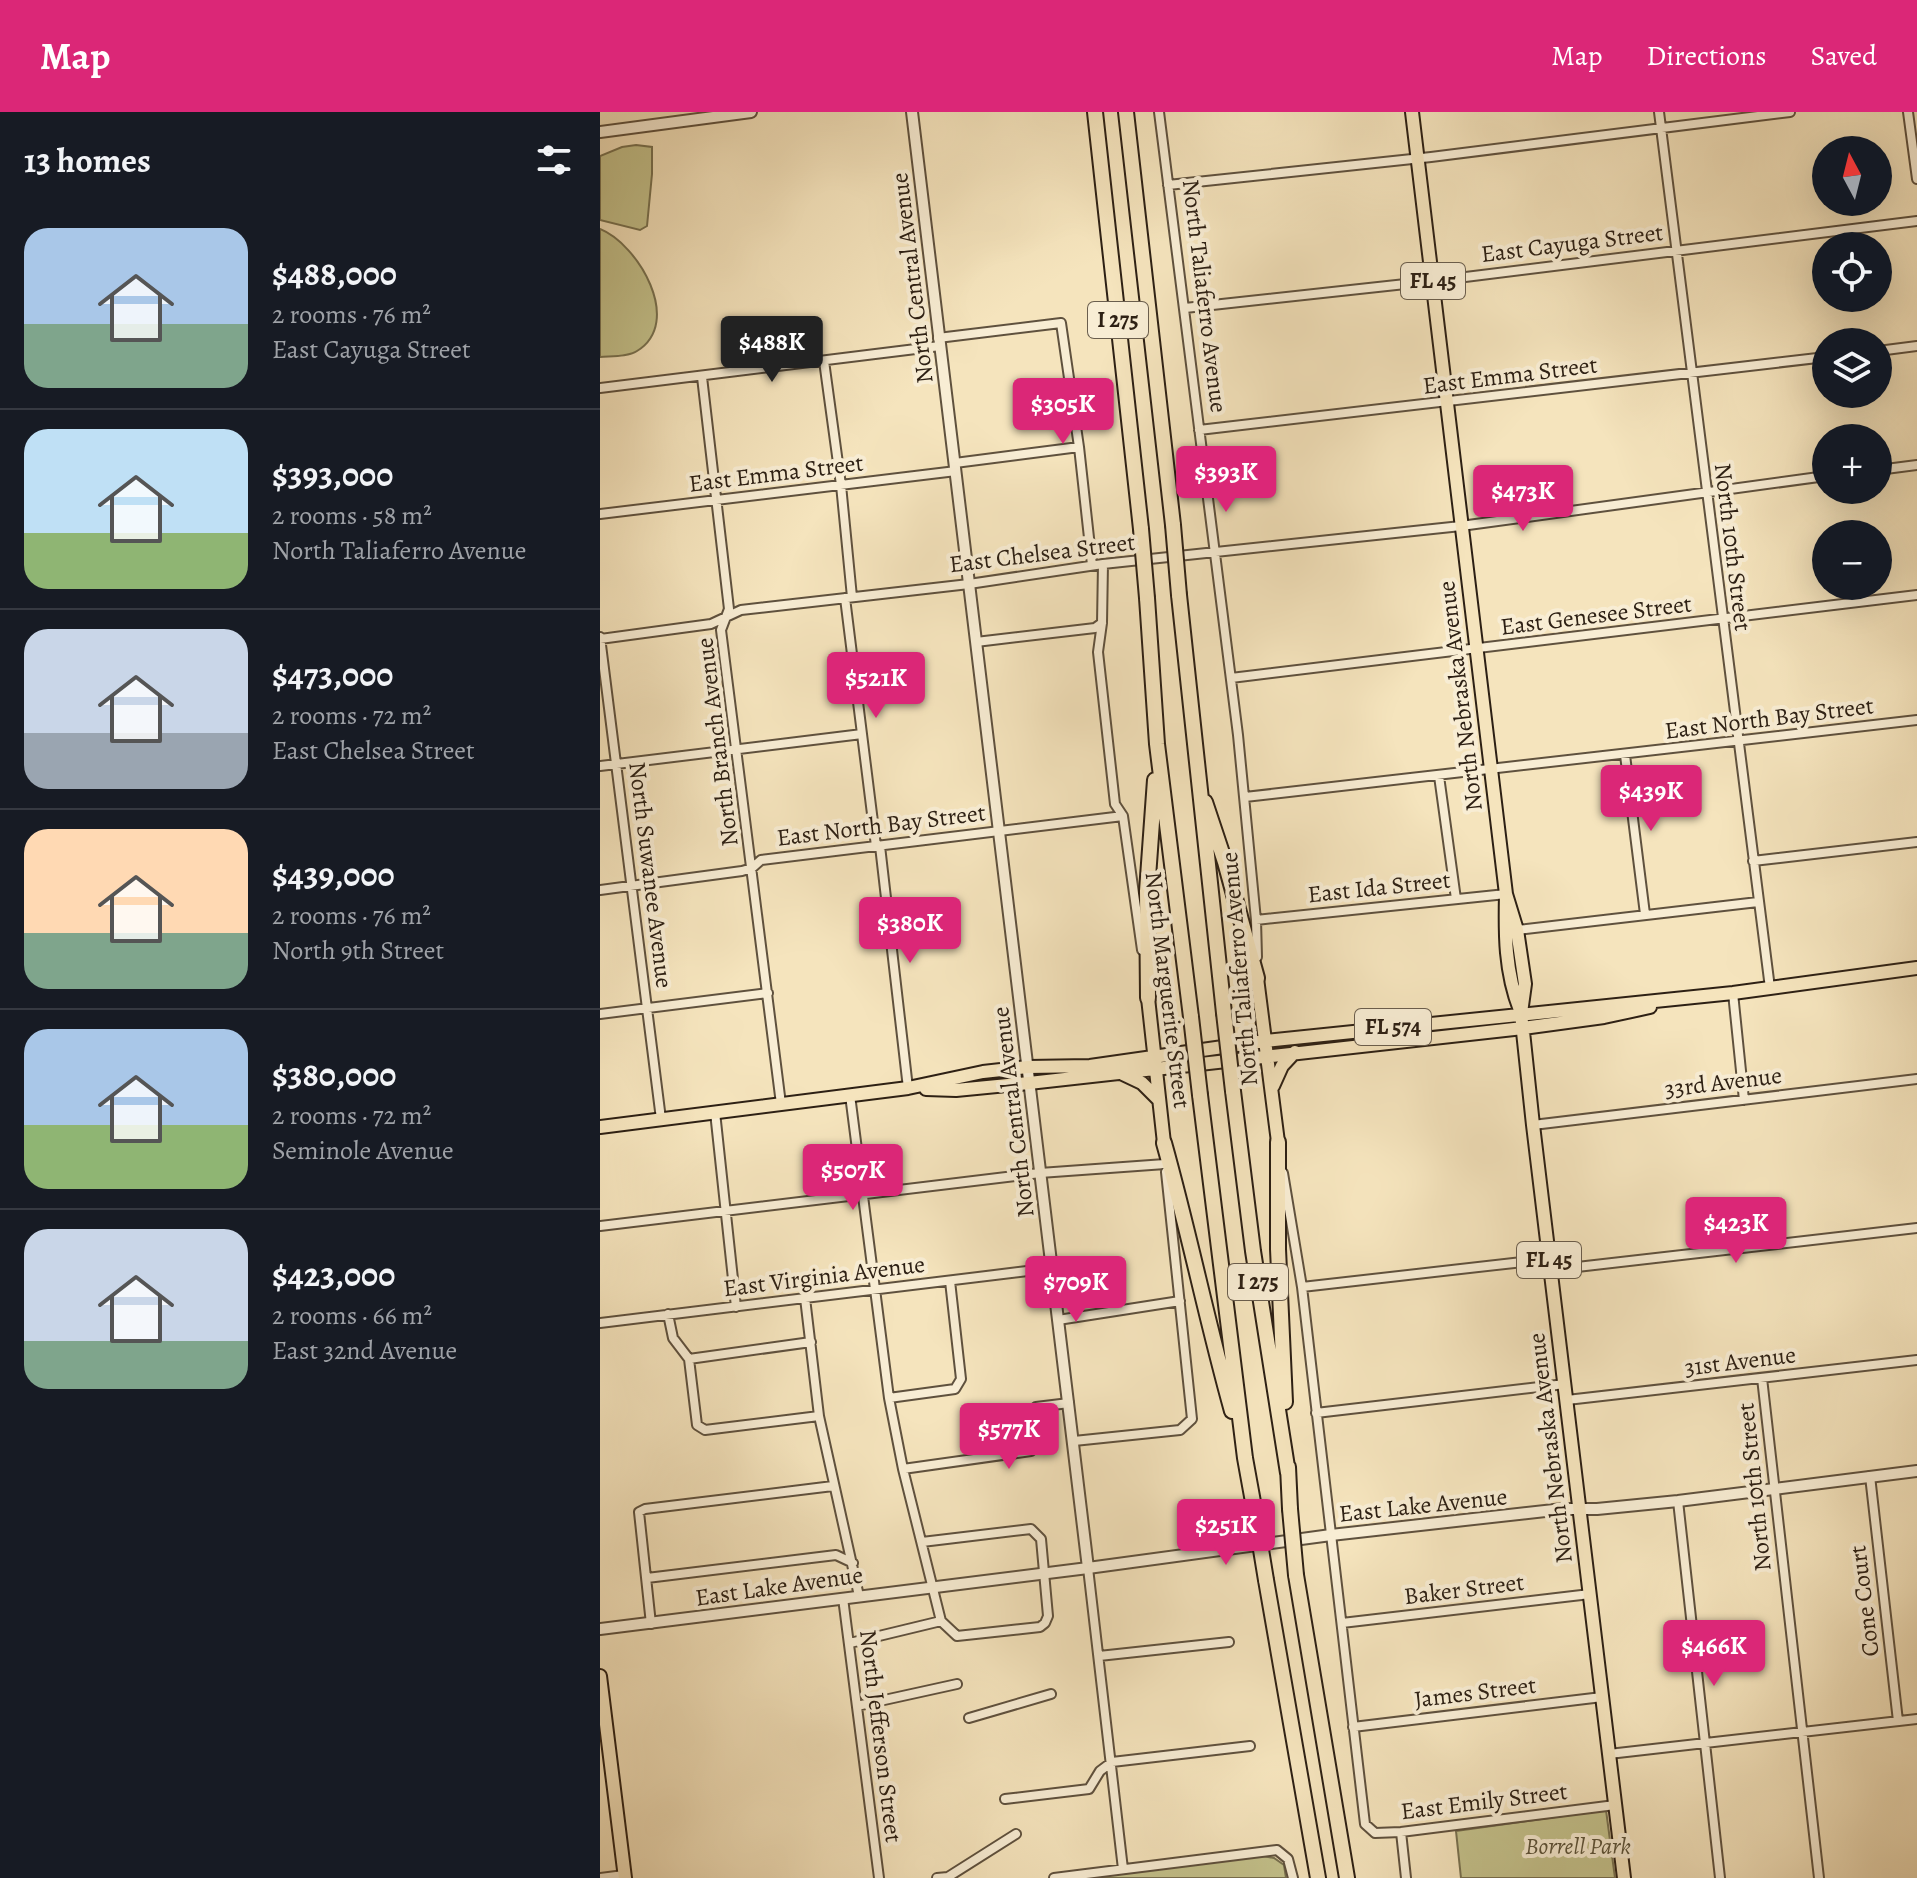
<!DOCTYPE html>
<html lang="en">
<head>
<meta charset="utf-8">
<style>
	body { margin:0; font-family:Alegreya,serif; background:#242831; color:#f1f3f6; height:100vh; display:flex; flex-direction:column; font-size:30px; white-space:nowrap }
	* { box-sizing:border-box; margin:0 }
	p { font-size:26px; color:#9ea1a6 }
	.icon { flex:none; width:44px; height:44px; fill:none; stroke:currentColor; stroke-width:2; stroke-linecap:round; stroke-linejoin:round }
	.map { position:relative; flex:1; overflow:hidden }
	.details { display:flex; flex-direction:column; background:#171b24; width:600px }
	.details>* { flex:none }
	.needle { width:52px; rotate:353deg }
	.controls { position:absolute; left:1212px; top:24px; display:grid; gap:16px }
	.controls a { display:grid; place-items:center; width:80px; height:80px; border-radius:50%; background:#171b24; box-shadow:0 8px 32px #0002; font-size:40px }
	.price { position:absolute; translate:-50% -68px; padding:0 18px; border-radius:8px; background:#db2777; color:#fff; font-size:26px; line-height:52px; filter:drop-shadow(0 2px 4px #0008) }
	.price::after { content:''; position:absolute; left:50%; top:48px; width:24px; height:18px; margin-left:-12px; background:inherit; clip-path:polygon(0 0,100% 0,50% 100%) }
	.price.on { background:#222; color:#fff }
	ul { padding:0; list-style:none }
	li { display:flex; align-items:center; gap:24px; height:200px; padding:0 24px }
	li+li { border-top:2px solid #363941 }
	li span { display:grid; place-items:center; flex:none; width:224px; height:160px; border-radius:24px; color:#555 }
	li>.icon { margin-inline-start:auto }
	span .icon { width:96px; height:96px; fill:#fffc; stroke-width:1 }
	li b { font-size:34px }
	h2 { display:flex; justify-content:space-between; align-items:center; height:96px; padding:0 24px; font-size:34px }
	header { display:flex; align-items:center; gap:48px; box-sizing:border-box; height:112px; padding:0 40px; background:#db2777; color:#fff }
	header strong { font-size:38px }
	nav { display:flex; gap:44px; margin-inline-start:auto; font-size:28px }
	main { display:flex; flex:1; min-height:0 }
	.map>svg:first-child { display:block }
</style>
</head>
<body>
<header>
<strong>Map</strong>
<nav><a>Map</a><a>Directions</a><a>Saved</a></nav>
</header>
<main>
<section class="details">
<h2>13 homes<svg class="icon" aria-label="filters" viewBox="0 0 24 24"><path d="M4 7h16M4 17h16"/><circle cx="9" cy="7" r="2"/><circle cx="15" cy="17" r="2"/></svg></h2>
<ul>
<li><span style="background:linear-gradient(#a9c7e8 60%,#7fa58c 0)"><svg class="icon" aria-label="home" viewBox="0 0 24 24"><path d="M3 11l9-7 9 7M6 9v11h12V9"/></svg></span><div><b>$488,000</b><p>2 rooms · 76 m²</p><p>East Cayuga Street</p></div></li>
<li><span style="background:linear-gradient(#bfe0f5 65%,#8fb573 0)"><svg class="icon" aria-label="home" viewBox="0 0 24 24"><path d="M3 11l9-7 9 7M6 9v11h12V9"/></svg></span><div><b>$393,000</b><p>2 rooms · 58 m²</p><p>North Taliaferro Avenue</p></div></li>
<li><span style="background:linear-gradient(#c9d6e8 65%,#9aa5b1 0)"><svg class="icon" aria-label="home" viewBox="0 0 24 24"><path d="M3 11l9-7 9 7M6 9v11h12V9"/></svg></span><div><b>$473,000</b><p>2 rooms · 72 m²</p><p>East Chelsea Street</p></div></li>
<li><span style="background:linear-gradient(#ffd9b3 65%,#7fa58c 0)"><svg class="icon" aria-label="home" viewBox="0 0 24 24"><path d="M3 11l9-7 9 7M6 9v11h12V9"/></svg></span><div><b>$439,000</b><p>2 rooms · 76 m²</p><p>North 9th Street</p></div></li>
<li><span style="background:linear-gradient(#a9c7e8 60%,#8fb573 0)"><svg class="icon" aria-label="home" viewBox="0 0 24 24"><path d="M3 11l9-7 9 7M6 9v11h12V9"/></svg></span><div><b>$380,000</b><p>2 rooms · 72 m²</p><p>Seminole Avenue</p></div></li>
<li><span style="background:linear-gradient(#c9d6e8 70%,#7fa58c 0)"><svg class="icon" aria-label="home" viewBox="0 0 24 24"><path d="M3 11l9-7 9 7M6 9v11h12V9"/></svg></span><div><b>$423,000</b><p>2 rooms · 66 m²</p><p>East 32nd Avenue</p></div></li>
</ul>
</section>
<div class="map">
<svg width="1317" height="1766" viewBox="0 0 1317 1766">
	<rect width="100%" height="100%" fill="#f5e4bd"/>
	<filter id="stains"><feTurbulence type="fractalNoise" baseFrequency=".0025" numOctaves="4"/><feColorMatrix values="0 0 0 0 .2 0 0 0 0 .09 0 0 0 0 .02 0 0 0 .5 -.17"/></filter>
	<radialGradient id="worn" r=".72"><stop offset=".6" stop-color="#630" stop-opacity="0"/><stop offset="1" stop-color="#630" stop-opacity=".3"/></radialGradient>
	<path fill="#c4c28c" stroke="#787150" stroke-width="2" d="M36,33L52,35V62L47,114L40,118L0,108V44L22,35Z
		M0,117C38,132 84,210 37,239C28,245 11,244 0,245Z
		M1006,1698L1015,1766H861L856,1719Z
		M663,1744L674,1746L684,1753L686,1766H480Z"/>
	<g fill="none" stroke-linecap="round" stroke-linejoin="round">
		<defs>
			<path id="minor" d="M559,0L638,623L656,808L657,845
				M1059,0L1170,876
				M1308,0L1317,67
				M568,73L831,45L1190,0
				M585,196L833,169L1317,109
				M338,226L461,211L479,335L492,453
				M1278,239L1317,234
				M224,249L241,373L252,485
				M102,265L129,497L121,518L181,992
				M0,276L340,234
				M599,318L1226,245
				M355,351L479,335
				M1278,358L1317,353
				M0,402L356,359
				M503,452L502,511L498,540L515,692L523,704L542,838
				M245,486L276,734
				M0,525L61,1007
				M0,527L111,512L141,498L369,472L503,452L861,414L1226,364
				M376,530L495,516L502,511
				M631,566L1317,483
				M1025,643L1045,802
				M0,654L262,622
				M839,664L856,787
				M645,685L1317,608
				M280,734L308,976
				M1153,749L1317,730
				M0,778L142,759L152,756L161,748L523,704
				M656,808L906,782
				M917,818L1158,790
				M1133,881L1144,988
				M0,902L168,881
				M250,983L289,1286L303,1357L341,1509
				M115,1000L136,1195
				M933,1013L1317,967
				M683,1061L702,1175L765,1712L775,1721L801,1720L1015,1693
				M0,1114L440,1061L565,1052
				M951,1158L1317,1116
				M702,1175L949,1147
				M205,1186L219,1304L259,1484
				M68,1202L73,1226L89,1247L211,1230
				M458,1208L580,1189
				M0,1211L452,1156
				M89,1247L97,1313L105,1318L219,1304
				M1162,1266L1219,1766
				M289,1286L355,1277L361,1267L350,1169
				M967,1288L1317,1248
				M716,1301L965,1272
				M474,1329L580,1318L592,1307L566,1060
				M303,1357L431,1339L427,1304L436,1295L469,1291
				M1270,1364L1298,1609
				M1078,1389L1120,1766
				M322,1430L431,1417L441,1427L448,1504L445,1511L440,1515L357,1524L341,1509
				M488,1456L523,1757
				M47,1466L236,1443L253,1451
				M243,1486L279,1766
				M742,1511L990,1482
				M51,1512L39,1400L45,1397L233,1374
				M250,1531L341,1509
				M499,1544L629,1530
				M257,1594L357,1572
				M369,1606L451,1582
				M753,1615L1002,1585
				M1009,1642L1317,1607
				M405,1687L489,1677L500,1659L512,1650L650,1634
				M801,1720L806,1766
				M0,1766L24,1763
				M337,1766L348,1765L416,1722
				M454,1766L677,1738L688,1747L693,1766"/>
			<path id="tertiary" d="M312,0L488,1456
				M0,20L151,0
				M0,1517L488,1456L731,1423L963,1397H997L1078,1389L1317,1359"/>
			<path id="primary" d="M812,0L906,782C905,822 905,860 920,898
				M906,782L917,818L925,872L921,901L933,1013L1024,1766
				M657,866L678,1030
				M548,886L564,1031
				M523,962L542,971L559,988
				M673,974L682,954L695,940
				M326,977L356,978L429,971L923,916L1004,905L1050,895
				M0,1015L308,976L383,960L428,955L490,954L665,929L1133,881L1317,856
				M0,1564L25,1766"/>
			<path id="motorway" d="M495,0L541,417
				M526,0L573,413
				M579,483L624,901
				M547,486L557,632L591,905
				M605,690L625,750L657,866
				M548,886L547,779L555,668
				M633,979L653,1139L688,1361
				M600,983L645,1346L655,1401
				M678,1030V1137L685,1290
				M564,1031C589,1120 607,1210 632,1299
				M688,1355L690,1397
				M696,1463L747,1766
				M666,1468L718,1766"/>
		</defs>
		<use href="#minor" stroke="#5f513e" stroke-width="12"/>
		<use href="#tertiary" stroke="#5f513e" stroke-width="14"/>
		<use href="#primary" stroke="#2d2014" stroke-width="16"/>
		<use href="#motorway" stroke="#2d2014" stroke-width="18"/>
		<use href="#minor" stroke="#f8edd4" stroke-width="8"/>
		<use href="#tertiary" stroke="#f8edd4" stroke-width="10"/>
		<use href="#primary" stroke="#f5e4bd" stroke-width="12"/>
		<use href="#motorway" stroke="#f5e4bd" stroke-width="14"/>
		<defs>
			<path id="motorway-bridge" d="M573,413L579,483
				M541,417L547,486
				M624,901L633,979
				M591,905L600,983
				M690,1397L696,1463
				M655,1401L666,1468"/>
		</defs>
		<use href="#motorway-bridge" stroke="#2d2014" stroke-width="18" stroke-linecap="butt"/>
		<use href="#motorway-bridge" stroke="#f5e4bd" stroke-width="14"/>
	</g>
	<g text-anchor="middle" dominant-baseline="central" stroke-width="8" stroke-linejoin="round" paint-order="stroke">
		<g fill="#f8edd4" stroke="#6a5e4e" stroke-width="2">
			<rect x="801" y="151" width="64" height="36" rx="6"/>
			<rect x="488" y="190" width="60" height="36" rx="6"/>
			<rect x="755" y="897" width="76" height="36" rx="6"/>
			<rect x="917" y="1130" width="64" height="36" rx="6"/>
			<rect x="628" y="1152" width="60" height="36" rx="6"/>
		</g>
		<g font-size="22" font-weight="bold" fill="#2d2014">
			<text x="833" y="169">FL 45</text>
			<text x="518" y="208">I 275</text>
			<text x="793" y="915">FL 574</text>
			<text x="949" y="1148">FL 45</text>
			<text x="658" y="1170">I 275</text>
		</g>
		<g font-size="24" fill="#2d2014" stroke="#f8edd4">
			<text transform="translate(972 131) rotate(-7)">East Cayuga Street</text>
			<text transform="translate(312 166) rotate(-97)">North Central Avenue</text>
			<text transform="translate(605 184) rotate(83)">North Taliaferro Avenue</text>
			<text transform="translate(910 263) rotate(-7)">East Emma Street</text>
			<text transform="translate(176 361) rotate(-7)">East Emma Street</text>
			<text transform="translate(1133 435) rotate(83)">North 10th Street</text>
			<text transform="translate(442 441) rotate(-7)">East Chelsea Street</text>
			<text transform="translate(996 503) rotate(-7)">East Genesee Street</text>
			<text transform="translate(860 584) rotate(-97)">North Nebraska Avenue</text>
			<text transform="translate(1169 606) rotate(-7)">East North Bay Street</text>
			<text transform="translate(117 630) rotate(-97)">North Branch Avenue</text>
			<text transform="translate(281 713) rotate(-7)">East North Bay Street</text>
			<text transform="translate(51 763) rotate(83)">North Suwanee Avenue</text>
			<text transform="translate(779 775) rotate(-6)">East Ida Street</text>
			<text transform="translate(639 857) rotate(-95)">North Taliaferro Avenue</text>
			<text transform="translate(568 878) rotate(83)">North Marguerite Street</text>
			<text transform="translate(1123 970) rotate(-7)">33rd Avenue</text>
			<text transform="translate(413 1000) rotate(-97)">North Central Avenue</text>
			<text transform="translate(224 1164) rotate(-7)">East Virginia Avenue</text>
			<text transform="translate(1140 1249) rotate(-7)">31st Avenue</text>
			<text transform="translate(950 1336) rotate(-97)">North Nebraska Avenue</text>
			<text transform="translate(1154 1375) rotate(-96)">North 10th Street</text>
			<text transform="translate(823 1393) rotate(-6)">East Lake Avenue</text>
			<text transform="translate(179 1474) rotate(-8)">East Lake Avenue</text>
			<text transform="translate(864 1477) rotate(-7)">Baker Street</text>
			<text transform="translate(1264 1489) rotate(-97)">Cone Court</text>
			<text transform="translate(875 1580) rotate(-7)">James Street</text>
			<text transform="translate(281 1624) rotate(83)">North Jefferson Street</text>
			<text transform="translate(884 1689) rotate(-7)">East Emily Street</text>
		</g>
		<g font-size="24" font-style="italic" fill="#5a5138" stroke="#f8edd4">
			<text x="978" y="1734">Borrell Park</text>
		</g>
	</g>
	<rect width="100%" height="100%" filter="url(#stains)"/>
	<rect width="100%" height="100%" fill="url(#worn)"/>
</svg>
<div class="controls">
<a><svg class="needle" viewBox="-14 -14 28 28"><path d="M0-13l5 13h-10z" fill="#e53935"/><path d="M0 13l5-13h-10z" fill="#9ea1a6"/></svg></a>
<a><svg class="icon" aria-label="locate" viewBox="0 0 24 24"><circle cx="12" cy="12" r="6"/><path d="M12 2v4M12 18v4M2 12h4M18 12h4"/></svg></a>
<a><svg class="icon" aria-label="layers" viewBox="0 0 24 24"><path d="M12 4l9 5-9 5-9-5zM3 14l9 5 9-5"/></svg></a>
<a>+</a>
<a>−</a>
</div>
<b class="price on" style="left:172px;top:272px">$488K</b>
<b class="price" style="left:463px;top:334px">$305K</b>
<b class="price" style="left:626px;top:402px">$393K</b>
<b class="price" style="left:923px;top:421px">$473K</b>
<b class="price" style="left:276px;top:608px">$521K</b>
<b class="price" style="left:1051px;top:721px">$439K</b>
<b class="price" style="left:310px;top:853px">$380K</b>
<b class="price" style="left:253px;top:1100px">$507K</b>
<b class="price" style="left:1136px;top:1153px">$423K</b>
<b class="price" style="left:476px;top:1212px">$709K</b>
<b class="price" style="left:409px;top:1359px">$577K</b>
<b class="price" style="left:626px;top:1455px">$251K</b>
<b class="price" style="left:1114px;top:1576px">$466K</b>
</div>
</main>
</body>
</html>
